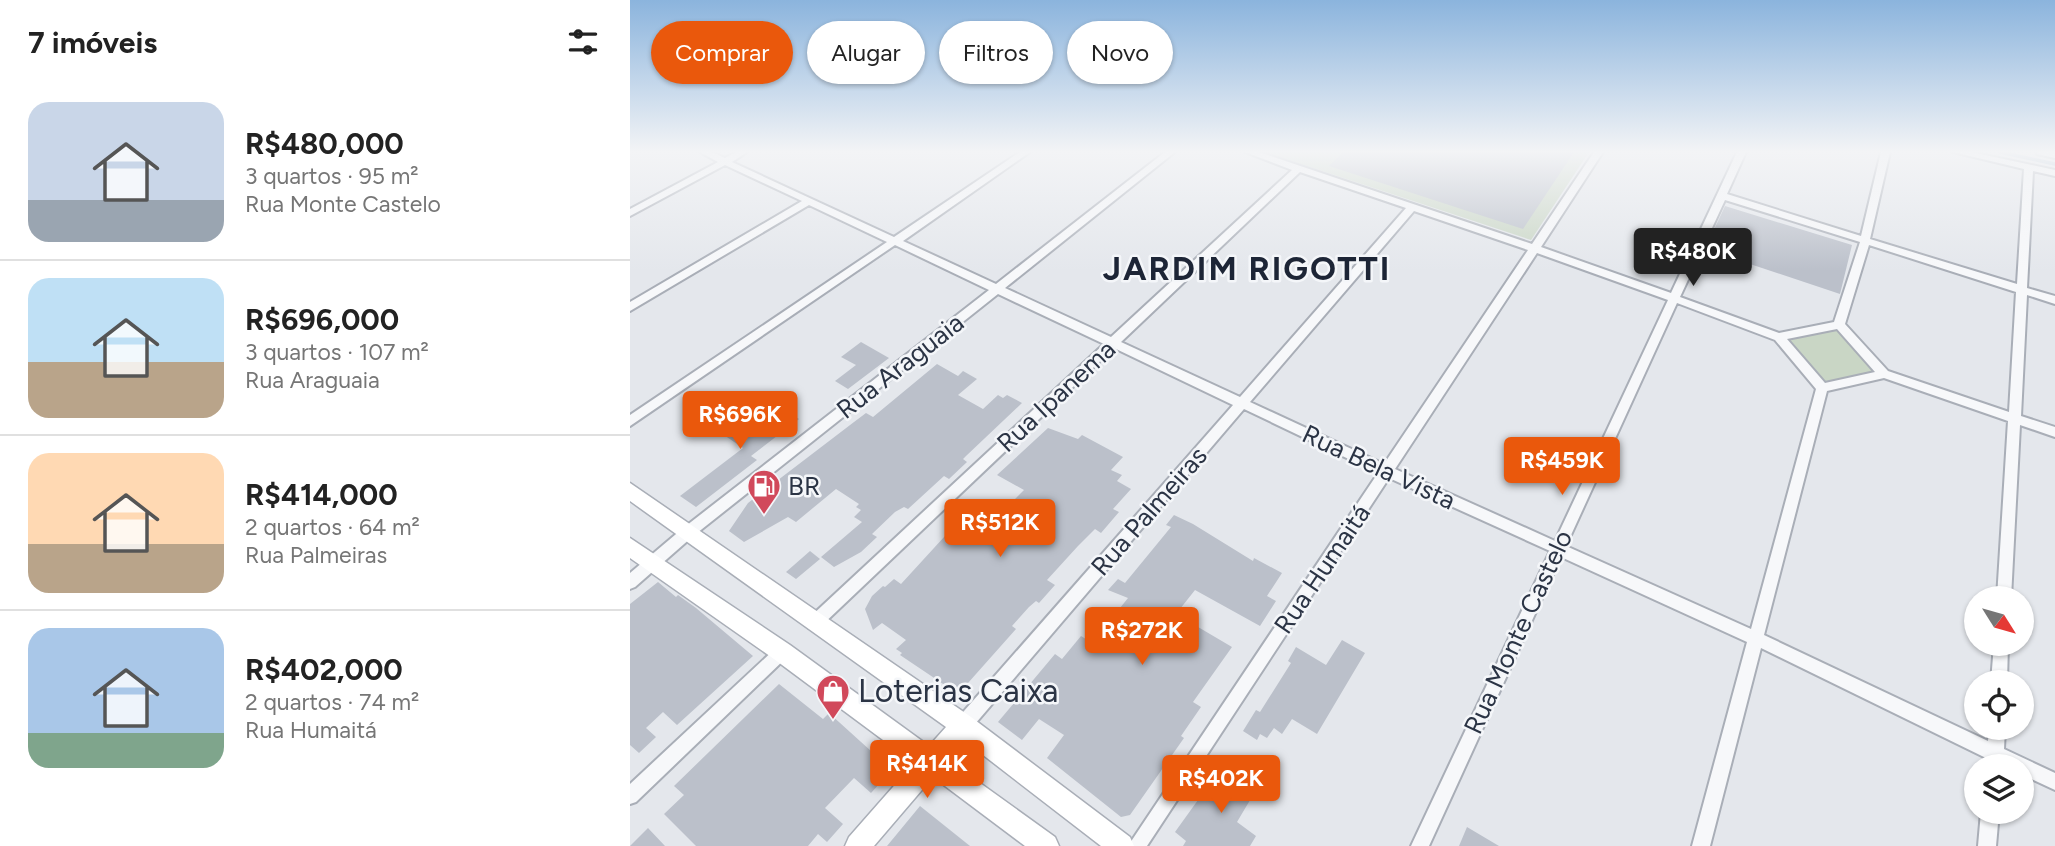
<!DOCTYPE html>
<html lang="pt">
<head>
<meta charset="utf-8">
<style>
	body { margin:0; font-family:Figtree,sans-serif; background:#f2f2f2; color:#222; height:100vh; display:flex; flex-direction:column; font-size:26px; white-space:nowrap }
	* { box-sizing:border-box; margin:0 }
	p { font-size:23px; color:#767676 }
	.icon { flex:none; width:38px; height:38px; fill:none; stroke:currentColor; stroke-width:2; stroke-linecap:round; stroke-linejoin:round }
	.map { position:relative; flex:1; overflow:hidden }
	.details { display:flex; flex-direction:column; background:#fff; width:630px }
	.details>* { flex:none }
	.hud { position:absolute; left:21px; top:21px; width:665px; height:63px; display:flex; gap:14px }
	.needle { width:46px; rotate:127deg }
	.tools { position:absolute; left:1334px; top:586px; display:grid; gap:14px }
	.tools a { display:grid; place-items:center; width:70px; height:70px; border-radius:50%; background:#fff; box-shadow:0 2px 5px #0004; font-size:35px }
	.price { position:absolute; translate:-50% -60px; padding:0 16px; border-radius:7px; background:#ea580c; color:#fff; font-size:23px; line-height:46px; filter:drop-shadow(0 2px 4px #0008) }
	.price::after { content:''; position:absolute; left:50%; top:42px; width:21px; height:16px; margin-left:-10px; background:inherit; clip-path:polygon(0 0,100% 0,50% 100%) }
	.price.active { background:#222; color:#fff }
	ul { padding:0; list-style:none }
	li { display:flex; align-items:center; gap:21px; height:175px; padding:0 28px }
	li+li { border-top:2px solid #e0e0e0 }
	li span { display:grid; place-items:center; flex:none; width:196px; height:140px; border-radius:21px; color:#555 }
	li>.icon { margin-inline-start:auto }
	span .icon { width:84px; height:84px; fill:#fffc; stroke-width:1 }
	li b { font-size:30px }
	h2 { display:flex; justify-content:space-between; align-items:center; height:84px; padding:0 28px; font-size:30px }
	.chip { padding:0 24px; border-radius:32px; background:#fff; box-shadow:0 2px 5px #0004; font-size:24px; line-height:63px }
	.chip.active { background:#ea580c; color:#fff }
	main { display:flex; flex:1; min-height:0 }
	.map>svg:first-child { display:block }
</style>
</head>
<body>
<main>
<section class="details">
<h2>7 imóveis<svg class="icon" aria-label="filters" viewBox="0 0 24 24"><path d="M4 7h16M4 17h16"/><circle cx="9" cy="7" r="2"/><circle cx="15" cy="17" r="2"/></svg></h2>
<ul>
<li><span style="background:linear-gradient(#c9d6e8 70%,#9aa5b1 0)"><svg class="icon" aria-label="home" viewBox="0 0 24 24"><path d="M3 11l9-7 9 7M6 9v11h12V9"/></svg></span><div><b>R$480,000</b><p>3 quartos · 95 m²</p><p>Rua Monte Castelo</p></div></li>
<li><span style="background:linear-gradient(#bfe0f5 60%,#b9a48a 0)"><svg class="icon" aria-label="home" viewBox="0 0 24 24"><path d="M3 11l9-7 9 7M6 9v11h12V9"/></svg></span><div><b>R$696,000</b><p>3 quartos · 107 m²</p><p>Rua Araguaia</p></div></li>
<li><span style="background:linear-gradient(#ffd9b3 65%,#b9a48a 0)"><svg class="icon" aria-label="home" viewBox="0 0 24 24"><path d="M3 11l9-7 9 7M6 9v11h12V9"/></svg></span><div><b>R$414,000</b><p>2 quartos · 64 m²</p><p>Rua Palmeiras</p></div></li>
<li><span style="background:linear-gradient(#a9c7e8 75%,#7fa58c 0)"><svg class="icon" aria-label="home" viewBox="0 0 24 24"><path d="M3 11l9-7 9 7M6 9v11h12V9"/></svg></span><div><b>R$402,000</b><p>2 quartos · 74 m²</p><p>Rua Humaitá</p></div></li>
</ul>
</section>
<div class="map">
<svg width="1425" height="846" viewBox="0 0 1425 846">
	<rect width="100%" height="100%" fill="#e4e7ec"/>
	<path fill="#c9d6c5" d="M635,152H959L901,240Z
		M1207,327L1248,372L1193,384L1154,339Z"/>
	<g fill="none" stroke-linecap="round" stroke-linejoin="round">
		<path stroke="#9fb4cc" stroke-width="3.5" d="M1370,152L1425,164"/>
	</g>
	<path fill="#bbc0ca" d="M713,152H944L893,229L699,166Z
		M1095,206L1222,245L1210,294L1075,249Z
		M231,342L259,358L218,389L205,381L226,365L211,357Z
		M307,364L328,376L333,371L347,379L328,395L353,409L368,395L373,398L377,395L392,403L336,456L333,459L337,462L319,479L314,476L278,509L274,507L265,512L242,534L247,537L231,552L204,567L191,557L232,522L224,517L231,510L226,507L229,504L206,489L166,522L158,517L114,542L99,531L118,503L224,422L236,413L243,417Z
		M150,407L169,419L121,456L127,460L66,507L50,496L113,448L88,431L113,414L128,424Z
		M418,428L448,439L452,435L493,457L481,470L492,475L487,481L501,489L483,509L489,512L471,533L465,529L448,546L417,580L425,585L409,603L406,601L399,607L382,626L386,629L330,692H325L270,655L272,653L266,649L276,640L252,623L243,630L235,609L242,596L253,586L255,587L264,579L271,584L347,501L365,512L370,507L374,510L394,490L367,475Z
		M544,515L563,524L623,561L624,558L652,573L637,596L646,601L630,626L565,590L546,614L602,647L563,702L571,707L551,736L554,738L500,815L491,817L417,758L434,735L409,719L392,740L368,722L425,654L432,659L451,636L462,643L498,598L478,590L488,579L495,583L541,527L536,525Z
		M180,551L190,559L166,579L156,572Z
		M28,582L46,597L48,595L66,608L123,656L47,725L33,712L16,728L26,737L9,753L0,745V604Z
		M712,640L735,653L687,734L662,719L652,734L644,728L637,738L630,734L627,740L613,731L626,710L630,712L661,663L658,661L666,647L696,665Z
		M149,684L193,719L199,713L262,770L241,793L224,778L195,808L213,824L197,842L188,834L178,846H66L34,814L54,795L44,786Z
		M601,766L629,785L607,822L626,836L620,846H553L556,841L545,832L573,793L580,799Z
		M290,806L340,846H257Z
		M837,827L869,846H829Z
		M18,828L35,846H0Z"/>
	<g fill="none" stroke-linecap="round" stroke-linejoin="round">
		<defs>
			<path id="street" d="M70,152H82L95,158L106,152H117L102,162L264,237L390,152H400L273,241L366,284L535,152H545L375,288L481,337L662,170L615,152H629L902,244L964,152H973L911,247L1041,293L1107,152H1116L1097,194L1231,236L1251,152H1260L1240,239L1387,284L1394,169L1323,152H1341L1425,170V176L1403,171L1397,288L1425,296V304L1397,295L1391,416L1425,427V437L1390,425L1381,598H1367L1378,421L1254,378L1197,391L1134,635L1358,741L1359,728H1375L1374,749L1425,773V790L1391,774V766H1356V758L1131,648L1080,846H1062L1117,642L931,557L799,846H781L920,551L759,478L517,846H498L748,473L614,409L339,731L333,733L327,731L325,725L327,719L603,405L484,348L189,628L184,630L179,628L177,623L179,618L474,344L368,294L62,537L5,587L0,589V573L52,529L359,290L265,245L0,426V415L257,242L179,205L0,311V302L172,201L95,165L0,216V209L88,162ZM670,172L776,208L610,397L491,342ZM1095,200L1230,242L1204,322L1149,333L1050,297ZM784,211L898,250L754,464L620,402ZM1239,245L1386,292L1379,412L1258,371L1215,324ZM907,253L1038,300L925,541L765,469ZM1047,303L1145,340L1186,389L1121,629L936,546ZM1207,329L1245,372L1195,383L1157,339Z
				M1406,152H1425V158L1407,154Z
				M1364,644H1378L1377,682H1361Z
				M152,645L157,647L160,652L157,657L6,802L0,804V784L147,647Z
				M1351,812H1369L1366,846H1348Z"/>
			<path id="secondary" d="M0,483L341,717L500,837L504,846H471L335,741L318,760L425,837L429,846H395L303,777L244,846H215L219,837L284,763L144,659L0,558V538L160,645L299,746L316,727L0,501Z"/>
		</defs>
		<use href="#street" stroke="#a9aeb7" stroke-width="4"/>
		<use href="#secondary" stroke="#a9aeb7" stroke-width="3"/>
		<use href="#street" fill="#f7f8fa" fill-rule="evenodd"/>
		<use href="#secondary" fill="#fff" fill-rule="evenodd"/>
	</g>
	<linearGradient id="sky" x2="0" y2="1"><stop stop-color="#8bb4dd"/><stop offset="0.56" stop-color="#f3f4f6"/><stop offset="1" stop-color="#f3f4f6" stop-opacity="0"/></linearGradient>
	<rect width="1425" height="271" fill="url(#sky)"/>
	<defs>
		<symbol id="fuel-pin" viewBox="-11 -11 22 30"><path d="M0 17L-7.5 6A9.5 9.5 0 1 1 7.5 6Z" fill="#d1495b" stroke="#f4f6f9"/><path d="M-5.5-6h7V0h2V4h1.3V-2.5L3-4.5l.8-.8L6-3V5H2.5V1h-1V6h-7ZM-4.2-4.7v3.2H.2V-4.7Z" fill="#fff"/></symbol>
		<symbol id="shop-pin" viewBox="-11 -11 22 30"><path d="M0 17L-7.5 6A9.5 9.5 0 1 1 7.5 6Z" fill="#d1495b" stroke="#f4f6f9"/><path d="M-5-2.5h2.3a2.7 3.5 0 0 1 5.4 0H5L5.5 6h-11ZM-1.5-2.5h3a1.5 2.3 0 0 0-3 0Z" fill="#fff"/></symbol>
	</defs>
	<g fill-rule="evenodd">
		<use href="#fuel-pin" x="115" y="467" width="38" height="52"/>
		<use href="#shop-pin" x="184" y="672" width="38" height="52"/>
	</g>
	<g text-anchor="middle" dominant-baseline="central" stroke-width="5" stroke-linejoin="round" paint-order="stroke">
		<g font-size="26" fill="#2b3445" stroke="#f4f6f9">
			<text transform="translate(270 366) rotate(-38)">Rua Araguaia</text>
			<text transform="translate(426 396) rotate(-43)">Rua Ipanema</text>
			<text transform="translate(749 467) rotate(25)">Rua Bela Vista</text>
			<text transform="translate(519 511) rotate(-49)">Rua Palmeiras</text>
			<text transform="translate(692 569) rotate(-56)">Rua Humaitá</text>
			<text transform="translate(888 632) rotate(-65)">Rua Monte Castelo</text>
		</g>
		<g font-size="26" fill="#2b3445" stroke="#f4f6f9" text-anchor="start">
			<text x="158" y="486">BR</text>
		</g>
		<g font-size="32" fill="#2b3445" stroke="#f4f6f9" text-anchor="start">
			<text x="228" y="691">Loterias Caixa</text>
		</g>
		<g font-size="33" font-weight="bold" letter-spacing="2" fill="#1d2536" stroke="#f4f6f9">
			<text x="617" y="268">JARDIM RIGOTTI</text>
		</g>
	</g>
</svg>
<div class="tools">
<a><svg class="needle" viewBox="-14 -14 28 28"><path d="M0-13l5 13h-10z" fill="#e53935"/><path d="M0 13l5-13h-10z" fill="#767676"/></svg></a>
<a><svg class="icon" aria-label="locate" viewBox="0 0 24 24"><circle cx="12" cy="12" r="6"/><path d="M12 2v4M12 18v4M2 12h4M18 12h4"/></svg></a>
<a><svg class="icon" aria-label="layers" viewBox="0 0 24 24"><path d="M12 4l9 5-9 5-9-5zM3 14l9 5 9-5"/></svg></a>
</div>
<b class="price active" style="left:1063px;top:288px">R$480K</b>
<b class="price" style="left:110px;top:451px">R$696K</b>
<b class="price" style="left:932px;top:497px">R$459K</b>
<b class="price" style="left:370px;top:559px">R$512K</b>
<b class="price" style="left:512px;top:667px">R$272K</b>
<b class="price" style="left:297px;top:800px">R$414K</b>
<b class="price" style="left:591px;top:815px">R$402K</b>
<div class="hud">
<a class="chip active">Comprar</a>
<a class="chip">Alugar</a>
<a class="chip">Filtros</a>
<a class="chip">Novo</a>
</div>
</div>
</main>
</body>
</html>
